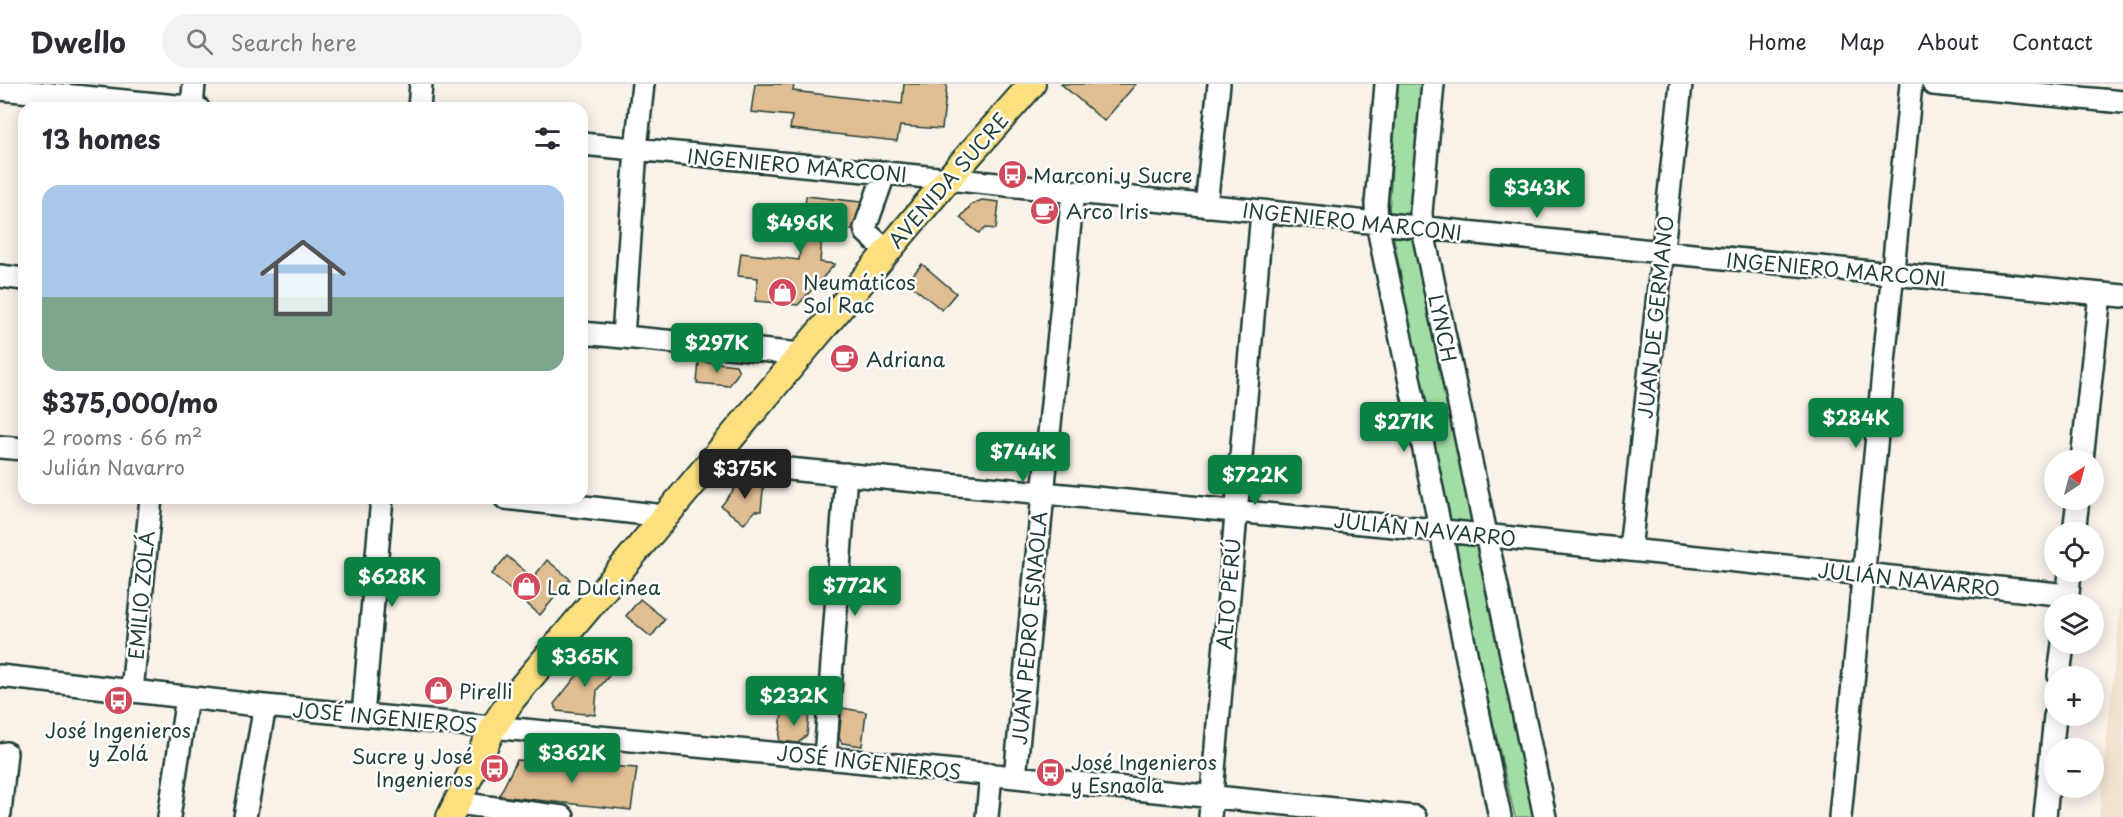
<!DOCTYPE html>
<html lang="en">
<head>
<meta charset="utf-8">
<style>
	body { margin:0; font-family:"Playpen Sans",sans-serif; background:#f2f2f3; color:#2b2b33; height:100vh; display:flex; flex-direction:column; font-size:22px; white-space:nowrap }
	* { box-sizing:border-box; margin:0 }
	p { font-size:20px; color:#7c7c81 }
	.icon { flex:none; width:33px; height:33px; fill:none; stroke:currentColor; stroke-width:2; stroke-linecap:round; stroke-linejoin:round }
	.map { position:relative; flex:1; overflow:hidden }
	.sheet { position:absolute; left:18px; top:18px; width:570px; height:402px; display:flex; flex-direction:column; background:#fff; border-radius:18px; box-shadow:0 3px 15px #0003 }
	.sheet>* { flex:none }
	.needle { width:39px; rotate:36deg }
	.controls { position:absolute; left:2044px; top:366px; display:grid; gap:12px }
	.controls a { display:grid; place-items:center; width:60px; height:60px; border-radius:50%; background:#fff; box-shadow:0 3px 15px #0003; font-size:30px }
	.price { position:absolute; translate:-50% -51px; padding:0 14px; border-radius:6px; background:#0b8043; color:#fff; font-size:20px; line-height:39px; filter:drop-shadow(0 2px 3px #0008) }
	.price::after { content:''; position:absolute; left:50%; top:36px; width:18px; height:14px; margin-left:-9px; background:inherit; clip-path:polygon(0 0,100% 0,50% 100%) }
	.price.on { background:#222; color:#fff }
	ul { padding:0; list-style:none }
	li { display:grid; align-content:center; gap:12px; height:318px; padding:0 24px }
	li+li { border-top:2px solid #e1e1e2 }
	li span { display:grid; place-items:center; height:186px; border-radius:18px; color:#555 }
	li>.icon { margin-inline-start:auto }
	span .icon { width:108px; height:108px; fill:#fffc; stroke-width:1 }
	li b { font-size:26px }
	h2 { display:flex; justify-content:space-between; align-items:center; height:72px; padding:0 24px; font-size:26px }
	header { display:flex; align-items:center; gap:36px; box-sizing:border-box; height:84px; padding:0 30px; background:#fff; border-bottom:2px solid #e1e1e2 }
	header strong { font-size:28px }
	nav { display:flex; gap:33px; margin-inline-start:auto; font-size:21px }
	.search { width:420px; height:54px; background:#f2f2f3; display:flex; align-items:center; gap:15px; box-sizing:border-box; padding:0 21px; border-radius:33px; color:#7c7c81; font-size:22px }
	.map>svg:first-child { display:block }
</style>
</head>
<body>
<header>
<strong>Dwello</strong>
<div class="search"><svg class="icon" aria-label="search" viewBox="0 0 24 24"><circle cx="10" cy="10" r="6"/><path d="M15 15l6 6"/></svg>Search here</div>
<nav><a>Home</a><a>Map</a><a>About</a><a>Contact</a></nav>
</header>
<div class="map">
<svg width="2123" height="733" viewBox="0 0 2123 733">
	<rect width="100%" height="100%" fill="#f9f2e9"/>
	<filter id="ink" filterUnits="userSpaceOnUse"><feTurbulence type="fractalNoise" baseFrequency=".0167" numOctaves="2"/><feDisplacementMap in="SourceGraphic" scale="12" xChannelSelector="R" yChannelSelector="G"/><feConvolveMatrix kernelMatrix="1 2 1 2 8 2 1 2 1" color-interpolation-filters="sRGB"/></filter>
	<g filter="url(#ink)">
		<path fill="#f2e2cf" d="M2123,497V733H2099Z"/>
		<path fill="#a1dda4" stroke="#608d6c" stroke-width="1.5" d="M1398,0H1424L1416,132L1539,733H1515L1448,445L1389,128Z"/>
		<path fill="#e1bd92" stroke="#1f3d34" stroke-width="1.5" d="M755,0H794L793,7L902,20L904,0H947L942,45L900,42L897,57L790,45L792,32L751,28Z
			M1061,0H1136L1104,37Z
			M806,112L861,118L853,146L827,144L822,152L820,178L835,180L798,221L755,217L758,194L738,192L741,169L799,176Z
			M982,116L999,118L996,145L986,144L979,149L960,134L972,120Z
			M922,180L956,209L942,226L907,198Z
			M699,277L736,281L739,288L729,302L697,299Z
			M745,395L764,397L761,427H755L744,440L721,422L739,399Z
			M507,472L533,494L547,476L570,495L540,531L492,490Z
			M640,515L665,535L651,553L626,532Z
			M594,570L614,586L597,606L595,631L557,627L554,620Z
			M842,624L866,628L862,662L842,659L839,654Z
			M782,628L809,631L807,651L798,659L779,657Z
			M517,676L637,684L631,726L499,712Z"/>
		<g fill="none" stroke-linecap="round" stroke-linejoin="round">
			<defs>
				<path id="minor" d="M1386,0L1376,120L1377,139L1500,733
					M1433,0L1421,128L1422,143L1545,733
					M1933,0L2123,18
					M0,5L198,24
					M192,24L194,0
					M419,24L421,0
					M582,60L948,95L1662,168L2123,212
					M885,88L865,144L866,148L887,167
					M1206,122L1219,0
					M0,192L24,195
					M582,249L801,270
					M623,253L636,65L643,0
					M0,363L24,365
					M711,375L756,382L1415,444L2068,511
					M2082,376L2100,210
					M505,414L664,432
					M2074,448L2078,416
					M1630,466L1681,0
					M2067,520L2070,488
					M0,592L265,622L825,674L1415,733
					M2059,592L2063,560
					M132,607L151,414
					M363,631L382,414
					M825,674L846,390
					M1015,693L1073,108
					M457,719L563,733
					M0,729L6,669
					M169,733L187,613
					M245,733L265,622
					M987,733L991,690
					M1210,733L1262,128
					M1840,733L1911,0
					M2045,733L2055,632"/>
				<path id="major" d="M450,733L494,642L512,615L948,95L1032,0"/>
			</defs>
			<use href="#minor" stroke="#1f3d34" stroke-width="26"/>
			<use href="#major" stroke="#1f3d34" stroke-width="30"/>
			<use href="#minor" stroke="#fff" stroke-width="21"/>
			<use href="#major" stroke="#fce080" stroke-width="26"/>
		</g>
	</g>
	<defs>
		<symbol id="bus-disc" viewBox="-11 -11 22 22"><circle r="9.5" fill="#d1495b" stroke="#fff"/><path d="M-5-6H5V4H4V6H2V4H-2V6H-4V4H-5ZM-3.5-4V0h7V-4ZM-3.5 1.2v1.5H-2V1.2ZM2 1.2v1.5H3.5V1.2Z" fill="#fff"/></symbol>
		<symbol id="cafe-disc" viewBox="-11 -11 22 22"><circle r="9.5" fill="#d1495b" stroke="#fff"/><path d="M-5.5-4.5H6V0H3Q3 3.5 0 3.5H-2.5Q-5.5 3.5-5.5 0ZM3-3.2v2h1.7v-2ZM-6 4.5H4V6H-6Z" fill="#fff"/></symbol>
		<symbol id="shop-disc" viewBox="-11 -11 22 22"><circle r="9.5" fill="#d1495b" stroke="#fff"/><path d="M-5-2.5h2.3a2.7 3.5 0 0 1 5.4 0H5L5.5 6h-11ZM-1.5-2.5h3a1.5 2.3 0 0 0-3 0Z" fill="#fff"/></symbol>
	</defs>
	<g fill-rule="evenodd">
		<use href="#bus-disc" x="996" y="74" width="33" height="33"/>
		<use href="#cafe-disc" x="1028" y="110" width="33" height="33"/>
		<use href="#shop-disc" x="766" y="192" width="33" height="33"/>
		<use href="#cafe-disc" x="828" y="258" width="33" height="33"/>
		<use href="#shop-disc" x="510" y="486" width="33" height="33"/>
		<use href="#shop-disc" x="422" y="590" width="33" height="33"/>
		<use href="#bus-disc" x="102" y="600" width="33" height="33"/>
		<use href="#bus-disc" x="478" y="668" width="33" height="33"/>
		<use href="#bus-disc" x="1034" y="672" width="33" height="33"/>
	</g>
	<g text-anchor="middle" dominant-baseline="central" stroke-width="5" stroke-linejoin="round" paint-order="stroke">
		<g font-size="20" fill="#1f3d34" stroke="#fff">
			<text transform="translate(797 81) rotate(5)">INGENIERO MARCONI</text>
			<text transform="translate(948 96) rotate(-49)">AVENIDA SUCRE</text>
			<text transform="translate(1352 137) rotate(6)">INGENIERO MARCONI</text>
			<text transform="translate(1836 185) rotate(5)">INGENIERO MARCONI</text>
			<text transform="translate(1655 233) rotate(-84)">JUAN DE GERMANO</text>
			<text transform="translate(1443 244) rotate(78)">LYNCH</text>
			<text transform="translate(1425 445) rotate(6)">JULIÁN NAVARRO</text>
			<text transform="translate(1909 495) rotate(6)">JULIÁN NAVARRO</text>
			<text transform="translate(1228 510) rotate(-85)">ALTO PERÚ</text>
			<text transform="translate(141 511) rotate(-85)">EMILIO ZOLÁ</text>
			<text transform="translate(1029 544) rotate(-85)">JUAN PEDRO ESNAOLA</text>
			<text transform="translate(385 633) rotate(5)">JOSÉ INGENIEROS</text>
			<text transform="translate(869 678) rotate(6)">JOSÉ INGENIEROS</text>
		</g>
		<g font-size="20" fill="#1f3d34" stroke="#fff" text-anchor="start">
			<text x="1033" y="91">Marconi y Sucre</text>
			<text x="1066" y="127">Arco Iris</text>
			<text x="803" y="198">Neumáticos<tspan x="803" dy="23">Sol Rac</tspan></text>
			<text x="866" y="275">Adriana</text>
			<text x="547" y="503">La Dulcinea</text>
			<text x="459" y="607">Pirelli</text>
			<text x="118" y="646" text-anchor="middle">José Ingenieros<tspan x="118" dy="23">y Zolá</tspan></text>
			<text x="473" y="672" text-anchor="end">Sucre y José<tspan x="473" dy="23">Ingenieros</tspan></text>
			<text x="1071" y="678">José Ingenieros<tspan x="1071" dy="23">y Esnaola</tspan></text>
		</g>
	</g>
</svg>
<div class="controls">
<a><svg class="needle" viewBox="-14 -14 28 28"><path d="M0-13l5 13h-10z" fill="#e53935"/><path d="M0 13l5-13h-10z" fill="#7c7c81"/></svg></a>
<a><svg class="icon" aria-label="locate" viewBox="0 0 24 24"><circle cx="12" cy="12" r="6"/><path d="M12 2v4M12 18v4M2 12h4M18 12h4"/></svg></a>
<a><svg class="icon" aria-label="layers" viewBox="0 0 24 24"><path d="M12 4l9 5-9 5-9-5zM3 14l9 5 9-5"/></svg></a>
<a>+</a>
<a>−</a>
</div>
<b class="price" style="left:1537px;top:135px">$343K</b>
<b class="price" style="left:800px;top:170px">$496K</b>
<b class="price" style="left:717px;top:290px">$297K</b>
<b class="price" style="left:1856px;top:365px">$284K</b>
<b class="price" style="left:1404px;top:369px">$271K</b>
<b class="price" style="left:1023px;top:399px">$744K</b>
<b class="price on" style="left:745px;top:416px">$375K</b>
<b class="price" style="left:1255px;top:422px">$722K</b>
<b class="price" style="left:392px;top:524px">$628K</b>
<b class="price" style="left:855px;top:533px">$772K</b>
<b class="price" style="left:585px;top:604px">$365K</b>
<b class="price" style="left:794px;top:643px">$232K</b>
<b class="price" style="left:572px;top:700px">$362K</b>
<section class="sheet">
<h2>13 homes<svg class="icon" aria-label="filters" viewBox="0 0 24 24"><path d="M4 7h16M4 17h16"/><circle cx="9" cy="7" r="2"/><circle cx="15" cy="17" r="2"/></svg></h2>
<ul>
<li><span style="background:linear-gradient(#a9c7e8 60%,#7fa58c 0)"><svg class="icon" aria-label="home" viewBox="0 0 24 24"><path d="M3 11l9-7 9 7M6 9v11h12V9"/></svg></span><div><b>$375,000/mo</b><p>2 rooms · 66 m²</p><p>Julián Navarro</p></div></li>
</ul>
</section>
</div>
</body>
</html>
